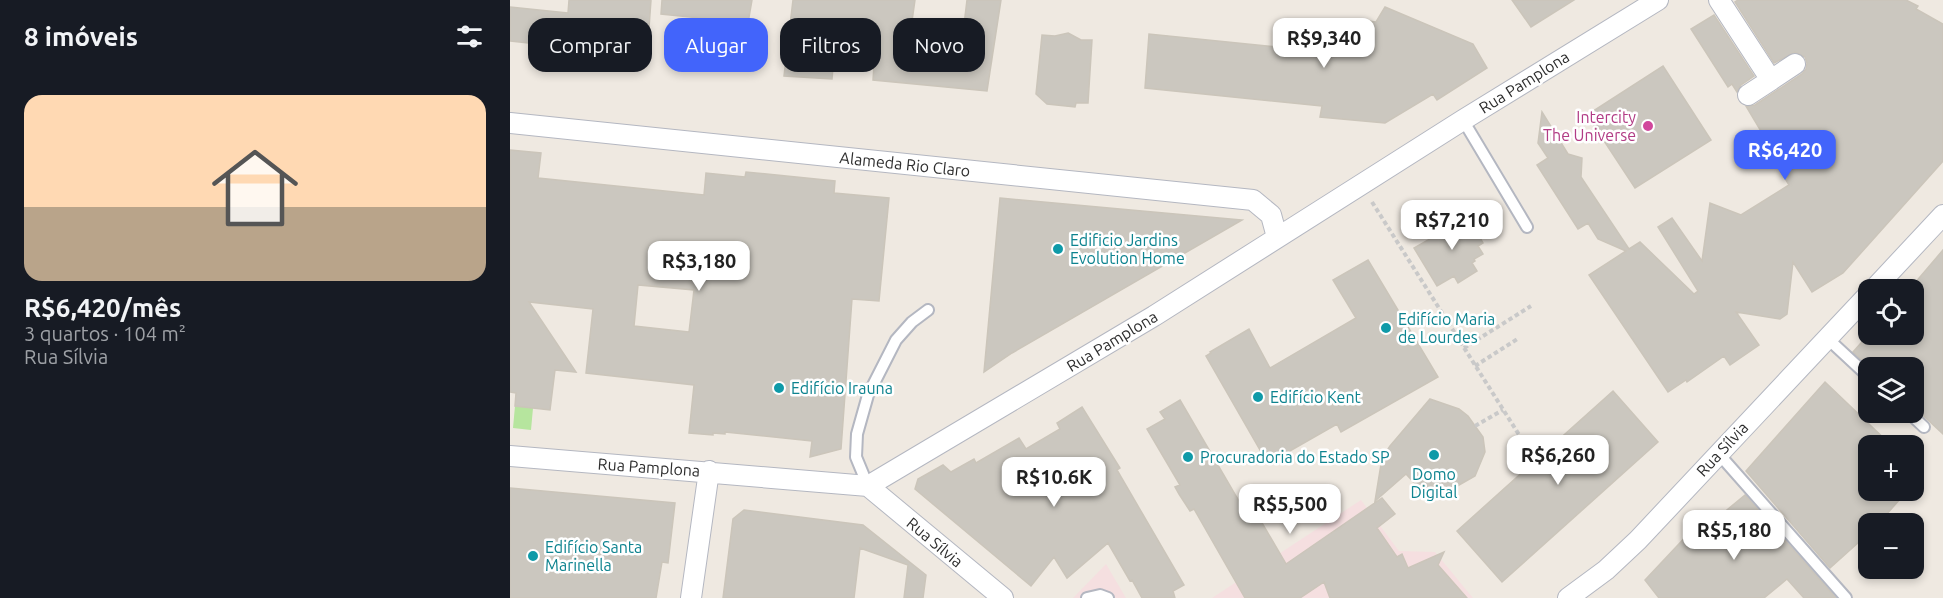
<!DOCTYPE html>
<html lang="pt">
<head>
<meta charset="utf-8">
<style>
	body { margin:0; font-family:Ubuntu,sans-serif; background:#242831; color:#f1f3f6; height:100vh; display:flex; flex-direction:column; font-size:22px; white-space:nowrap }
	* { box-sizing:border-box; margin:0 }
	p { font-size:20px; color:#9ea1a6 }
	.icon { flex:none; width:33px; height:33px; fill:none; stroke:currentColor; stroke-width:2; stroke-linecap:round; stroke-linejoin:round }
	.map { position:relative; flex:1; overflow:hidden }
	.side { display:flex; flex-direction:column; background:#171b24; width:510px }
	.side>* { flex:none }
	.guide { position:absolute; left:18px; top:18px; width:570px; height:54px; display:flex; gap:12px }
	.fabs { position:absolute; left:1348px; top:279px; display:grid; gap:12px }
	.fabs a { display:grid; place-items:center; width:66px; height:66px; border-radius:12px; background:#171b24; box-shadow:0 3px 9px #0003; font-size:30px }
	.price { position:absolute; translate:-50% -51px; padding:0 14px; border-radius:12px; background:#fff; color:#222; font-size:20px; line-height:39px; filter:drop-shadow(0 2px 3px #0008) }
	.price::after { content:''; position:absolute; left:50%; top:36px; width:18px; height:14px; margin-left:-9px; background:inherit; clip-path:polygon(0 0,100% 0,50% 100%) }
	.price.active { background:#4264fb; color:#fff }
	ul { padding:0; list-style:none }
	li { display:grid; align-content:center; gap:12px; height:318px; padding:0 24px }
	li span { display:grid; place-items:center; height:186px; border-radius:18px; color:#555 }
	li>.icon { margin-inline-start:auto }
	span .icon { width:108px; height:108px; fill:#fffc; stroke-width:1 }
	li b { font-size:26px }
	h2 { display:flex; justify-content:space-between; align-items:center; height:72px; padding:0 24px; font-size:26px }
	.chip { padding:0 21px; border-radius:18px; background:#171b24; box-shadow:0 3px 9px #0003; font-size:21px; line-height:54px }
	.chip.active { background:#4264fb; color:#fff }
	main { display:flex; flex:1; min-height:0 }
	.map>svg:first-child { display:block }
</style>
</head>
<body>
<main>
<section class="side">
<h2>8 imóveis<svg class="icon" aria-label="filters" viewBox="0 0 24 24"><path d="M4 7h16M4 17h16"/><circle cx="9" cy="7" r="2"/><circle cx="15" cy="17" r="2"/></svg></h2>
<ul>
<li><span style="background:linear-gradient(#ffd9b3 60%,#b9a48a 0)"><svg class="icon" aria-label="home" viewBox="0 0 24 24"><path d="M3 11l9-7 9 7M6 9v11h12V9"/></svg></span><div><b>R$6,420/mês</b><p>3 quartos · 104 m²</p><p>Rua Sílvia</p></div></li>
</ul>
</section>
<div class="map">
<svg width="1433" height="598" viewBox="0 0 1433 598">
	<rect width="100%" height="100%" fill="#efe9e1"/>
	<path fill="#f5dfe0" d="M851,500L889,551L925,552L963,598H702Z
		M596,564L616,598H563Z"/>
	<path fill="#b6e59e" d="M5,406L23,408L21,430L3,428Z"/>
	<path fill="#cbc7bf" stroke="#cbc5ba" stroke-width="1.5" fill-rule="evenodd" d="M59,0H141L137,56L0,41V7L58,13Z
		M152,0H242L238,23L151,14Z
		M283,0H405L401,28L453,33L457,0H491L477,91L363,80L365,49L323,68L322,79L274,76Z
		M1002,0H1064L1021,27Z
		M1228,0H1396L1408,6L1406,9L1433,24V161L1333,273L1302,292L1283,262L1277,314L1270,319L1226,312L1249,345L1220,365L1214,356L1177,382L1176,380L1158,392L1079,275L1116,251L1088,239L1078,223L1068,229L1027,165L1038,158L1028,143L1032,112L1058,154L1072,158L1071,177L1119,249L1130,242L1184,294L1188,291L1148,227L1162,218L1192,261L1200,203L1231,215L1279,185L1267,165L1270,163L1236,106L1245,105L1292,74L1296,69L1297,63L1295,57L1285,52L1264,63L1225,2Z
		M875,7L963,44L977,68L927,100L923,94L875,123L810,117L812,106L635,88L639,34L826,53L834,25L856,31L859,21L866,22Z
		M1204,15L1244,76L1231,85L1227,92L1222,84L1218,87L1181,29Z
		M558,33L571,40H582L578,103H566L565,107L537,104L526,94L532,35L545,36Z
		M1153,66L1201,140L1125,188L1077,115Z
		M0,150L31,153L28,178L194,195L196,173L235,177L236,172L325,181L324,193L379,198L369,301L342,299L331,449L300,457L302,441L215,432V434L203,433V435L179,433L184,385L76,373L83,309L19,302L66,372L45,370L40,410L5,406L6,393L0,392ZM128,285L184,290L179,332L124,326Z
		M490,198L632,211L732,220L502,353L474,372Z
		M954,209L973,243L968,246L973,254L964,259L965,261L962,263L967,271L948,283L944,276L927,286L904,248L941,227L937,219Z
		M1433,250V434L1404,407V368H1360L1343,352L1359,334H1404V284Z
		M858,260L928,377L831,432L827,424L764,460L757,462L696,356L701,353L700,352L739,329L760,368L846,318L823,280Z
		M1315,382L1382,446H1359V490H1398L1368,524H1359V533L1320,568L1236,471Z
		M1103,391L1148,442L992,582L947,531Z
		M920,399L949,409L958,416L973,437L975,452L965,476L921,501L896,474L865,501L872,458L880,446Z
		M670,400L740,520L748,516L776,564L872,498L885,514L867,528L887,557L892,554L898,568L934,552L928,565L957,598H820L814,582L790,598H735L684,509L680,511L669,494L665,487L670,485L637,429L655,419L650,412Z
		M572,407L610,468L607,470L674,585L663,591L665,598H632L622,580L620,581L598,543L557,578L544,557L521,586L405,489L408,479L433,465L441,472L464,459L466,463L509,438L516,449L550,429L547,423Z
		M0,488L165,503L158,563L152,562L146,598H0Z
		M1235,495L1326,598H1294L1277,579L1254,598H1149L1135,580L1200,511L1206,519Z
		M234,510L353,525L416,575L413,598H394L398,565L350,548L344,598H213L223,519Z"/>
	<g fill="none" stroke-linecap="round" stroke-linejoin="round">
		<defs>
			<path id="lane" d="M953,120L1017,227
				M1317,338L1359,377
				M1398,412L1414,427
				M1208,453L1336,598
				M358,486L346,457L347,434L358,395L386,340L402,322L418,310
				M577,598L590,595L598,598"/>
			<path id="street" d="M1209,0L1261,80L1285,64
				M1238,95L1261,80
				M0,123L743,200L761,215L767,237
				M1363,290L1433,215
				M0,456L358,486L644,316L953,120L1148,0
				M358,486L493,598
				M181,598L199,471
				M1058,598L1096,570L1128,540L1359,294"/>
		</defs>
		<use href="#lane" stroke="#b4b7c1" stroke-width="14"/>
		<use href="#street" stroke="#b4b7c1" stroke-width="22"/>
		<path stroke="#c9c9c9" stroke-width="4" stroke-dasharray="4.5 3" stroke-linecap="butt" d="M862,202L1025,460
			M954,348L1021,306
			M965,366L1009,338
			M965,426L993,410"/>
		<use href="#lane" stroke="#fff" stroke-width="10"/>
		<use href="#street" stroke="#fff" stroke-width="20"/>
	</g>
	<circle fill="#d1479c" stroke="#fff" stroke-width="2" cx="1138" cy="126" r="6"/>
	<g fill="#0f9aa8" stroke="#fff" stroke-width="2">
		<circle cx="548" cy="249" r="6"/>
		<circle cx="876" cy="328" r="6"/>
		<circle cx="269" cy="388" r="6"/>
		<circle cx="748" cy="397" r="6"/>
		<circle cx="924" cy="455" r="6"/>
		<circle cx="678" cy="457" r="6"/>
		<circle cx="23" cy="556" r="6"/>
	</g>
	<g text-anchor="middle" dominant-baseline="central" stroke-width="5" stroke-linejoin="round" paint-order="stroke">
		<g font-size="16" fill="#2e2e2e" stroke="#fff">
			<text transform="translate(1014 82) rotate(-32)">Rua Pamplona</text>
			<text transform="translate(395 164) rotate(6)">Alameda Rio Claro</text>
			<text transform="translate(602 341) rotate(-31)">Rua Pamplona</text>
			<text transform="translate(1212 449) rotate(-47)">Rua Sílvia</text>
			<text transform="translate(139 467) rotate(4)">Rua Pamplona</text>
			<text transform="translate(425 542) rotate(40)">Rua Sílvia</text>
		</g>
		<g font-size="16" fill="#b23c85" stroke="#fff" text-anchor="end">
			<text x="1126" y="117">Intercity<tspan x="1126" dy="18">The Universe</tspan></text>
		</g>
		<g font-size="16" fill="#0d838f" stroke="#fff" text-anchor="start">
			<text x="560" y="240">Edificio Jardins<tspan x="560" dy="18">Evolution Home</tspan></text>
			<text x="888" y="319">Edifício Maria<tspan x="888" dy="18">de Lourdes</tspan></text>
			<text x="281" y="388">Edifício Irauna</text>
			<text x="760" y="397">Edifício Kent</text>
			<text x="690" y="457">Procuradoria do Estado SP</text>
			<text x="924" y="474" text-anchor="middle">Domo<tspan x="924" dy="18">Digital</tspan></text>
			<text x="35" y="547">Edifício Santa<tspan x="35" dy="18">Marinella</tspan></text>
		</g>
	</g>
</svg>
<div class="fabs">
<a><svg class="icon" aria-label="locate" viewBox="0 0 24 24"><circle cx="12" cy="12" r="6"/><path d="M12 2v4M12 18v4M2 12h4M18 12h4"/></svg></a>
<a><svg class="icon" aria-label="layers" viewBox="0 0 24 24"><path d="M12 4l9 5-9 5-9-5zM3 14l9 5 9-5"/></svg></a>
<a>+</a>
<a>−</a>
</div>
<b class="price" style="left:814px;top:69px">R$9,340</b>
<b class="price active" style="left:1275px;top:181px">R$6,420</b>
<b class="price" style="left:942px;top:251px">R$7,210</b>
<b class="price" style="left:189px;top:292px">R$3,180</b>
<b class="price" style="left:1048px;top:486px">R$6,260</b>
<b class="price" style="left:544px;top:508px">R$10.6K</b>
<b class="price" style="left:780px;top:535px">R$5,500</b>
<b class="price" style="left:1224px;top:561px">R$5,180</b>
<div class="guide">
<a class="chip">Comprar</a>
<a class="chip active">Alugar</a>
<a class="chip">Filtros</a>
<a class="chip">Novo</a>
</div>
</div>
</main>
</body>
</html>
